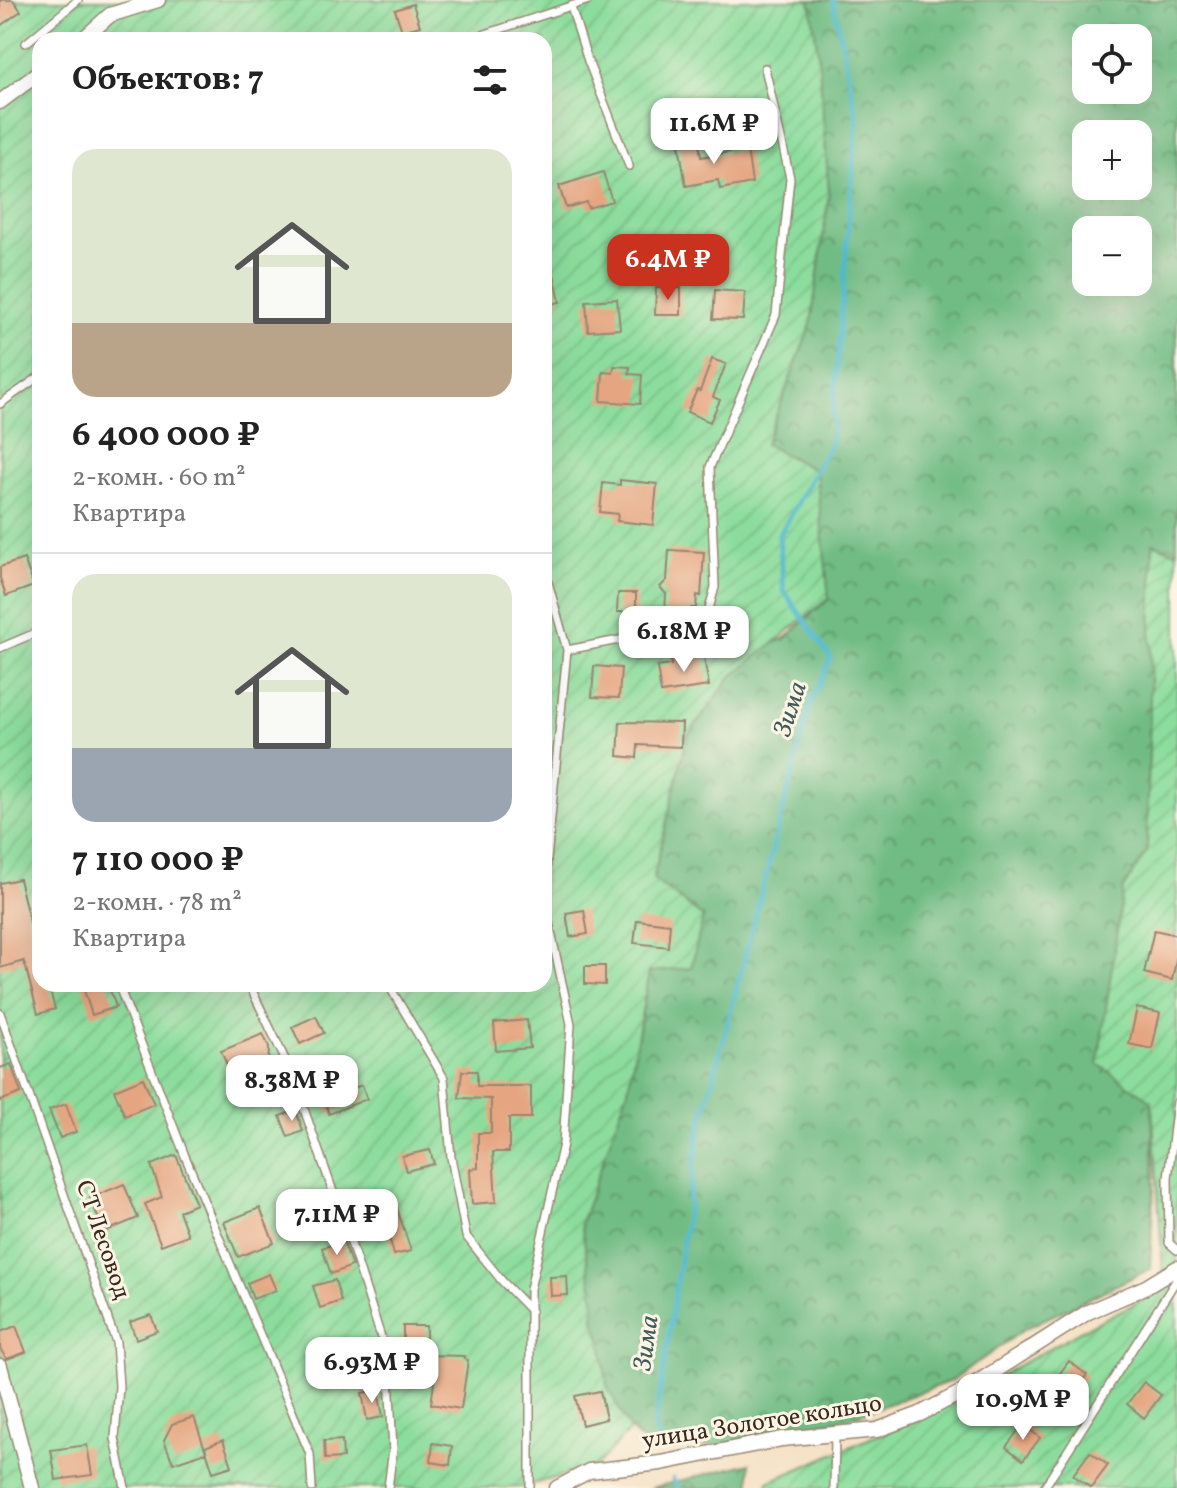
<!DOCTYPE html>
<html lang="ru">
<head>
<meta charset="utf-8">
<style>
	body { margin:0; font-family:Vollkorn,serif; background:#f6f6f6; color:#222; height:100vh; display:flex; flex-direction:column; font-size:30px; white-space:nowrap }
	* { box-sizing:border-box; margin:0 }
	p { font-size:26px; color:#767676 }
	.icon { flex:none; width:44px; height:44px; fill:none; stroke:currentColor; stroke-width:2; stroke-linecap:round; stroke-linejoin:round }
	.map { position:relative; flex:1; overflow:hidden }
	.drawer { position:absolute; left:32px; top:32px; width:520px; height:960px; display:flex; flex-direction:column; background:#fff; border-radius:24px; box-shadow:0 8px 32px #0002 }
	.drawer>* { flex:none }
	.controls { position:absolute; left:1072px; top:24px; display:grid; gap:16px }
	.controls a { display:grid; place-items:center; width:80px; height:80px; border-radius:16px; background:#fff; box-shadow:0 8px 32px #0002; font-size:40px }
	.price { position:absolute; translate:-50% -68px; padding:0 18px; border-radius:16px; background:#fff; color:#222; font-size:26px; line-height:52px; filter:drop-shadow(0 2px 4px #0008) }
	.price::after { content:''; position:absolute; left:50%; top:48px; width:24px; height:18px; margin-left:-12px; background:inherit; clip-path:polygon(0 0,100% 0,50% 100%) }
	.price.current { background:#c8321e; color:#fff }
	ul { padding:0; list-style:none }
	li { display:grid; align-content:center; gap:16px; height:424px; padding:0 40px }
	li+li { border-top:2px solid #e0e0e0 }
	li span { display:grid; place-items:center; height:248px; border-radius:24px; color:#555 }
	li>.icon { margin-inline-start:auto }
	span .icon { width:144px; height:144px; fill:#fffc; stroke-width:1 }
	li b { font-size:34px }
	h2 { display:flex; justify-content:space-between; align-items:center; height:96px; padding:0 40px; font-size:34px }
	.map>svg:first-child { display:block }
</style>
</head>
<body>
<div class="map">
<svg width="1177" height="1488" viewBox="0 0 1177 1488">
	<defs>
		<pattern id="forest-crowns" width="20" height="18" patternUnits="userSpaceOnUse" patternTransform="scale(2)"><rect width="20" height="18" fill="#71bc84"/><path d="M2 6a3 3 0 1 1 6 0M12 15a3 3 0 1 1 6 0" fill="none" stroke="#5e996b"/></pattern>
		<pattern id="garden-furrows" width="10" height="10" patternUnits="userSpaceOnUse" patternTransform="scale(2)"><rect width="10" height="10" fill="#8cdd9d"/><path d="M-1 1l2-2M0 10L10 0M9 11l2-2" fill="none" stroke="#7abe87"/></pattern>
	</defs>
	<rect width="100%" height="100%" fill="#fcf5e5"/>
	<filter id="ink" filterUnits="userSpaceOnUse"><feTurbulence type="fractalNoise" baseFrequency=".0125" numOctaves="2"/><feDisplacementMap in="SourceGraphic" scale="16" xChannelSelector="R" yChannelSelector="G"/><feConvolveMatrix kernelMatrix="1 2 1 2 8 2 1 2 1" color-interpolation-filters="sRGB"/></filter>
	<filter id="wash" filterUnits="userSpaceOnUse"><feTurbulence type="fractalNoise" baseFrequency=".006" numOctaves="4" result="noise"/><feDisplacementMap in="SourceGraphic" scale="32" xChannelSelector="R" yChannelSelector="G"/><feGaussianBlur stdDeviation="1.8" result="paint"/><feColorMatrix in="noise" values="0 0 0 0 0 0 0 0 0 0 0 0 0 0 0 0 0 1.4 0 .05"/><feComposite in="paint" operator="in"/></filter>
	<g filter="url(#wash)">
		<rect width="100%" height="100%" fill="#f5e1c5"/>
		<path fill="url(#forest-crowns)" stroke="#567351" stroke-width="2" fill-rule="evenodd" d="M810,0H1177V553L1153,543L1147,852L1123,889L1152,1101L1154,1183L1150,1269L1026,1328L951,1381L850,1418L766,1433L725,1446H648L630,1430L607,1386L601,1339L594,1320V1299L581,1223L628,1089L650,971L691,968L703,917L653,880L687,737L749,653L786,638L829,598L765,445L811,324L829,193L818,52ZM1086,38H1138V90H1086ZM1086,134H1138V186H1086ZM1086,230H1138V282H1086Z
			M750,1463V1488H651Z"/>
		<path fill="url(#garden-furrows)" stroke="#64845e" stroke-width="2" fill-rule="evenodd" d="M0,0H810L818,52L829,193L811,324L765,444L816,471L829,598L730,678L687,737L653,879L703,917L691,968L649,972L628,1089L581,1223L594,1299V1320L601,1339L607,1386L630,1430L596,1466L522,1487L504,1488H0ZM40,40H544V984H40Z
			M1153,543L1177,553V1488H767L768,1482L950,1404L1080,1331L1164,1289L1152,1101L1098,1064L1123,889L1147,852Z"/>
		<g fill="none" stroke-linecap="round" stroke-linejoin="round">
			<path stroke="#4fbacc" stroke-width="5" d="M662,1447L655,1426L699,1133L810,706L831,658L784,591L779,536L831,443L857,118L833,0
				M673,1479L678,1488"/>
		</g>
		<g id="blocks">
			<path fill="#e5a580" d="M0,0H13L21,11L0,26Z
				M413,4L420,26L402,31L395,10Z
				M698,136L701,157L747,149L752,183L720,189L718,180L686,186L678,139Z
				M603,172L612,201L588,208L586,202L566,208L559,186Z
				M551,260L560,302L547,305L544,261Z
				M656,288H681V315H655Z
				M715,290L745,292L743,320L713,319Z
				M617,299L620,329L588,331L586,301Z
				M712,359L726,364L713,397L720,400L710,422L687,412L697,390L700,391Z
				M614,366L630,367L629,374L642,375L640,404L601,401L603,372L613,373Z
				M620,480L657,484L653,525L617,521L618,514L600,512L603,483L620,485Z
				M669,550L704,552L701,596L697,595L696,608H691V615L665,613L666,594L660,587L667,580Z
				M24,559L34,586L6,596L0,578V567Z
				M618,593H636V612H617Z
				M703,652L709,686L661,693L657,667L671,665L670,658Z
				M594,666L621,668L619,698L592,697Z
				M620,722L682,723L681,747L638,745L637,758L618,756Z
				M19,879L34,940L38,939L40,984H48L55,1009L38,1014L24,961L0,968V883Z
				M584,910L588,934L570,937L566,913Z
				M637,920L670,924L668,947L634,943Z
				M1154,930L1177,935V956L1172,980L1144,973Z
				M585,966H605V985L585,984Z
				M82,984H108L116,1007L92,1015Z
				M1137,1008L1160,1013L1152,1049L1129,1044Z
				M316,1016L324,1033L300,1044L292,1027Z
				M527,1020L530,1048L496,1051L494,1023Z
				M263,1034L269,1047L268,1071L243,1081L241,1073L232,1077L221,1051Z
				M11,1064L21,1093L0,1101V1068Z
				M462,1071H477V1086H531V1118H509V1152H493L496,1202L472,1204L470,1169L478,1168V1133H491V1099L459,1098Z
				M143,1078L154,1104L125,1116L114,1090Z
				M362,1085L367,1099L329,1114L324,1098Z
				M66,1104L76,1132L60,1138L49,1110Z
				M296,1110L303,1131L288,1137L280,1116Z
				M430,1150L434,1164L406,1171L402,1156Z
				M176,1155L196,1204L179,1211L188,1235L161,1245L145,1204L162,1197L151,1165Z
				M124,1184L138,1218L104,1232L90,1198Z
				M393,1196L411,1251L394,1255L387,1229L369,1235L359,1207Z
				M260,1208L274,1243L238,1257L224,1222Z
				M343,1241L352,1266L331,1274L322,1248Z
				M269,1274L276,1290L253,1299L247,1283Z
				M567,1276L568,1295L551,1296L550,1277Z
				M335,1280L341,1301L320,1308L313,1286Z
				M151,1315L157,1331L136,1339L130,1322Z
				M16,1326L26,1352L7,1359L0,1349V1332Z
				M403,1326H426V1355L464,1356V1359L468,1360L461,1409L431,1404L436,1370L426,1371V1378L414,1379L412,1342H403Z
				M1069,1361L1087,1375L1070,1397L1052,1384Z
				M1144,1382L1161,1395L1144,1418L1127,1404Z
				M378,1390L383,1417L367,1420L362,1393Z
				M600,1391L606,1419L582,1425L575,1396Z
				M194,1417L206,1452L173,1463L164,1440L172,1424Z
				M1023,1424L1040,1438L1023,1460L1006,1447Z
				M223,1440L232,1466L213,1472L205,1447Z
				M342,1440L343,1458L325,1459L324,1441Z
				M433,1443L452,1446L450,1465L431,1462Z
				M87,1445L92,1475L56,1480L51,1450Z
				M1090,1452L1108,1465L1091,1488L1073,1475Z"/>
		</g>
	</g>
	<g filter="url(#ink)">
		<use href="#blocks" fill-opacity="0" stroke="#988672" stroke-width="2"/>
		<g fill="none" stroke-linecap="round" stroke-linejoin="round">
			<defs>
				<path id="service" d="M571,7L588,61L629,166
					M467,40L589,0
					M26,43L78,0
					M0,404L40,376
					M544,568L567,650L544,891
					M0,648L40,631
					M567,650L645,635L688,633L706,620L715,587L710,467L776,315L790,178L765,68
					M118,984L185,1156L310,1454L312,1488
					M249,984L291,1072L350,1240L388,1359L393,1449L388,1488
					M388,984L444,1078L451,1157L466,1236L502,1281L531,1311
					M0,1013L116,1342L119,1386L115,1438L125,1488
					M1177,1102L1168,1178L1169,1243L1177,1250
					M530,1488V1289L563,1144L571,1024L544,900
					M834,1488L835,1435
					M1044,1488L1177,1279"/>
				<path id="minor" d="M82,40L110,15L158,0
					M0,102L40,72
					M0,1366L32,1488
					M557,1488L589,1471L661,1463L782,1439L877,1430L920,1414L962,1392L1088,1312L1146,1287L1177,1268"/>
			</defs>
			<use href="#service" stroke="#988672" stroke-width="10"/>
			<use href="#minor" stroke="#988672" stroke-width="17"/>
			<use href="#service" stroke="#fff" stroke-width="7"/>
			<use href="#minor" stroke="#fff" stroke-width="14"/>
		</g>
	</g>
	<g text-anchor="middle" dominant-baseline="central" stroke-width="6" stroke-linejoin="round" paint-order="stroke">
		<g font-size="24" fill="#3b2a1e" stroke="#fcf5e5">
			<text transform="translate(102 1240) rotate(71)">СТ Лесовод</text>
			<text transform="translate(762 1423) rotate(-9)">улица Золотое кольцо</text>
		</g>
		<g font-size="26" font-style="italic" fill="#425c5b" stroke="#fcf5e5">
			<text transform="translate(791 709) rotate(-72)">Зима</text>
			<text transform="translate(647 1343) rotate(-82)">Зима</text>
		</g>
	</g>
</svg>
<div class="controls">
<a><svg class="icon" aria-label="locate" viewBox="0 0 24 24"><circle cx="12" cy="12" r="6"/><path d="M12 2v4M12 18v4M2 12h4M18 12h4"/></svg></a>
<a>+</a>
<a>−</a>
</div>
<b class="price" style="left:714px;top:166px">11.6M ₽</b>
<b class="price current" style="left:668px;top:302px">6.4M ₽</b>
<b class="price" style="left:684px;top:674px">6.18M ₽</b>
<b class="price" style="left:292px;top:1123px">8.38M ₽</b>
<b class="price" style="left:337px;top:1257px">7.11M ₽</b>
<b class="price" style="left:372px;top:1405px">6.93M ₽</b>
<b class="price" style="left:1023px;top:1442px">10.9M ₽</b>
<section class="drawer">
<h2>Объектов: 7<svg class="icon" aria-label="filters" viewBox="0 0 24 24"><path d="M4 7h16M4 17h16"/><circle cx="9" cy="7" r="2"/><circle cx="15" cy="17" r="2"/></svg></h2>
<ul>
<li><span style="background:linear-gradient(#dfe7d0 70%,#b9a48a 0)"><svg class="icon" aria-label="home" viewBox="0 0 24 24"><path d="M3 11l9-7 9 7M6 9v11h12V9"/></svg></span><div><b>6 400 000 ₽</b><p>2-комн. · 60 m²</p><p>Квартира</p></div></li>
<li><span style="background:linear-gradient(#dfe7d0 70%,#9aa5b1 0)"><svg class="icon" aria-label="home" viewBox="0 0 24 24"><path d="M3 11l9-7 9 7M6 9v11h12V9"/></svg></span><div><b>7 110 000 ₽</b><p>2-комн. · 78 m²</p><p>Квартира</p></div></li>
</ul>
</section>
</div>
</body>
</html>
